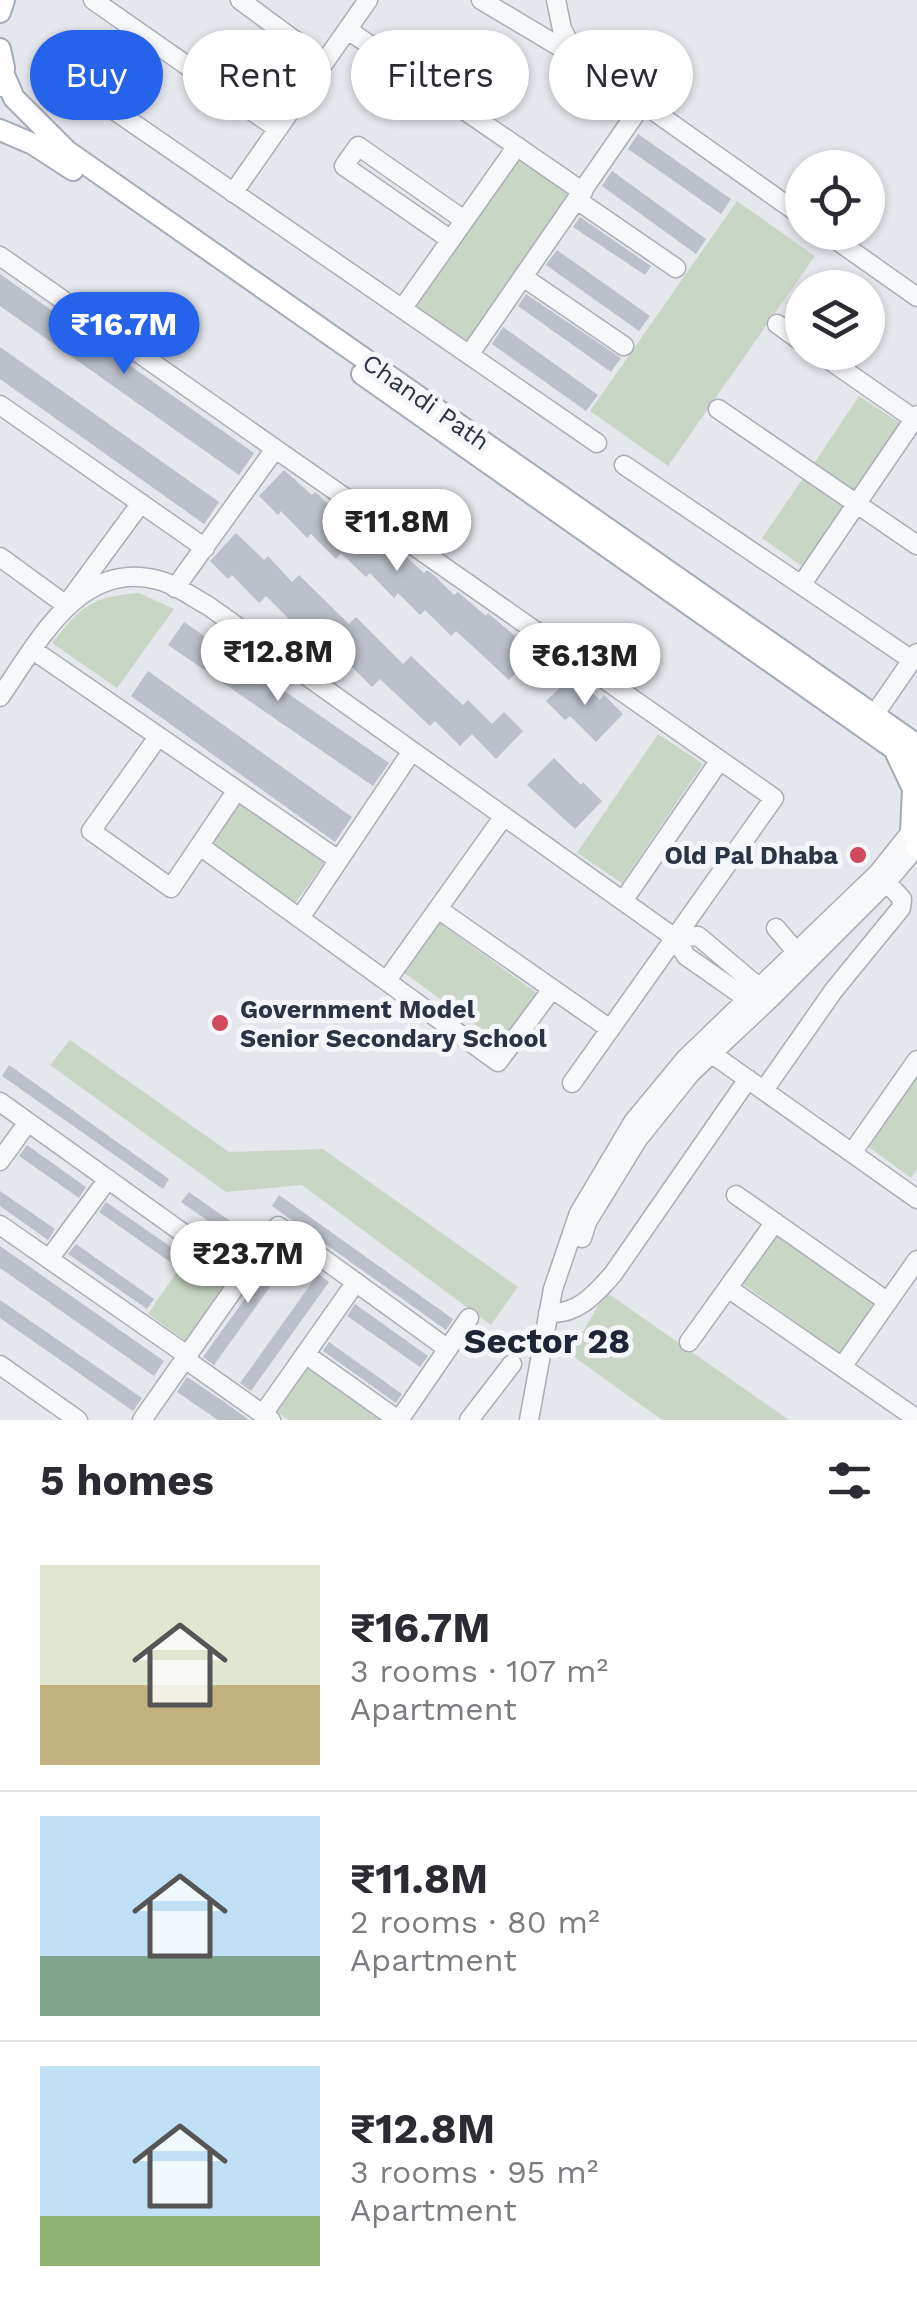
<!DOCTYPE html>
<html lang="en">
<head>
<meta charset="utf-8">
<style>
	body { margin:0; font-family:"Work Sans",sans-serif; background:#f2f2f3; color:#2b2b33; height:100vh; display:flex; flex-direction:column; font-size:38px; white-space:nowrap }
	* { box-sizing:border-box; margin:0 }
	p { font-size:32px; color:#7c7c81 }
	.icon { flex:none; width:55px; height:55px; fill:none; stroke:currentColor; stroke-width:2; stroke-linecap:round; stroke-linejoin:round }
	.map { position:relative; height:1420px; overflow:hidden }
	.side { display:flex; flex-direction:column; background:#fff; flex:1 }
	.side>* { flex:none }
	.hud { position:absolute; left:30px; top:30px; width:858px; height:90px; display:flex; gap:20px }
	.tools { position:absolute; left:785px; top:150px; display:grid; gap:20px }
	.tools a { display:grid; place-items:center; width:100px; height:100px; border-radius:50%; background:#fff; box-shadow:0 2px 8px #0004; font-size:50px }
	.price { position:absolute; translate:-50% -85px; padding:0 22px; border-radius:35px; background:#fff; color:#222; font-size:32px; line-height:65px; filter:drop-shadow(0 2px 5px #0008) }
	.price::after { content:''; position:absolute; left:50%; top:60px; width:30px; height:22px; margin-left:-15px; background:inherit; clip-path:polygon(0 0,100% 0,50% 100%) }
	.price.selected { background:#2563eb; color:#fff }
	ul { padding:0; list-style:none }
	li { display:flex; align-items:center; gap:30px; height:250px; padding:0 40px }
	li+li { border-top:2px solid #e1e1e2 }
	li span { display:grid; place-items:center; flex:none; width:280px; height:200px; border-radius:0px; color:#555 }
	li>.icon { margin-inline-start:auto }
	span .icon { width:120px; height:120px; fill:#fffc; stroke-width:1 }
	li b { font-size:42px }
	h2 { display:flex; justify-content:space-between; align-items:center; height:120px; padding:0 40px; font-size:42px }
	.pill { padding:0 35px; border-radius:45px; background:#fff; box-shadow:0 2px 8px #0004; font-size:35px; line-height:90px }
	.pill.selected { background:#2563eb; color:#fff }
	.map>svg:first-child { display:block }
</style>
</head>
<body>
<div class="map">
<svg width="917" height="1420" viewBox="0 0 917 1420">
	<rect width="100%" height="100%" fill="#e4e7ec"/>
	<path fill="#c9d6c5" d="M516,156L571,194L467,345L412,306Z
		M737,201L815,256L668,466L590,411Z
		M859,396L900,423L855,492L813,465Z
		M804,477L848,507L806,569L762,538Z
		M139,593L174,609L117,688L52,643C82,606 90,597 139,593Z
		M658,734L703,764L622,883L577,853Z
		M239,804L324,863L294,905L209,846Z
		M439,922L538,994L502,1044L403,972Z
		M70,1040L229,1152L323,1149L518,1287L491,1325L302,1185L226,1192L50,1065Z
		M917,1074V1169L911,1178L866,1145Z
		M775,1233L875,1305L840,1354L740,1282Z
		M191,1251L229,1278L186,1341L148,1314Z
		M606,1292L789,1420H662L570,1354Z
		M308,1368L380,1420H289L277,1412Z"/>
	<path fill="#bbc0ca" d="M638,134L731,199L721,214L628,149Z
		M612,171L706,239L696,254L602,186Z
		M580,217L651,266L645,275L573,227Z
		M557,250L650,316L639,331L546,265Z
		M0,274L254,453L239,475L0,306Z
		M526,294L621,358L611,372L518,306Z
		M503,327L598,395L586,411L492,344Z
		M0,347L219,502L204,524L0,379Z
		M284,470L312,495L315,492L319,495L340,516L345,513L368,537L373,532L398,555L401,552L424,573L427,570L435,576L454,595L458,592L486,616L488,613L515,636L517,634L536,653L509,680L456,631L451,636L425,610L420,615L398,593L394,598L370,573L366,577L341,553L336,559L311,534L307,538L281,511L278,515L259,496Z
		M236,533L264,560L268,556L292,582L299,575L349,624L356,617L403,664L411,656L463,705L468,700L492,724L504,712L523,731L496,759L472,734L460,746L435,721L430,726L380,679L372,687L322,637L314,644L266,596L259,603L232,575L228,579L210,561Z
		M184,622L389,763L373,786L168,645Z
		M148,671L352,817L335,842L131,696Z
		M574,674L600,700L604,695L623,714L596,742L570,716L565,720L546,701Z
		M554,758L581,785L583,782L602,801L575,829L527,785Z
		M9,1065L169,1179L163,1189L2,1076Z
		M27,1145L86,1187L79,1198L19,1156Z
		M0,1191L55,1229L48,1240L0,1206Z
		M189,1192L254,1238L247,1248L181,1202Z
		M279,1195L453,1319L446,1330L272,1206Z
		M106,1202L184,1256L176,1266L99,1212Z
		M76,1244L154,1299L147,1309L68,1254Z
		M0,1246L164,1361L154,1376L0,1268Z
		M282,1247L293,1255L214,1365L203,1357Z
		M318,1274L329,1282L251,1391L240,1383Z
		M0,1300L142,1398L133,1411L0,1318Z
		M355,1304L428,1356L420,1367L347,1316Z
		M329,1342L402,1394L396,1403L323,1351Z
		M187,1377L223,1401L249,1420H218L177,1392Z"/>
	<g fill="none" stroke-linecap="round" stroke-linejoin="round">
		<defs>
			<path id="minor" d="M93,0L278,129
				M240,0L324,62
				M481,0L575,56
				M556,0L562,29L576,56L802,216
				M348,30L583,192
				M53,68L597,443
				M233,193L368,0
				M577,200L676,268
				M825,232L917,297
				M451,240L344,166L358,146L464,220
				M0,256L774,798L572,1083
				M523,277L624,346
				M402,309L517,146
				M777,324L802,342
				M818,352L917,421
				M469,355L643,103
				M0,405L205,548
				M718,409L917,545
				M624,465L912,660
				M0,557L66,605L141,503
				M802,584L917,415
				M175,588L275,449
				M33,650L337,859
				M0,697C37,644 79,559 158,580C175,584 192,597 207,605L675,938L686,956L760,1008
				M874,715L917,653
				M158,737L91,831L171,888L237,790
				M200,846L498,1062L552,989
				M623,901L720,760
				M438,909L610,1029
				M300,918L412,751
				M776,928L805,962
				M675,938L698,936L768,995
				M387,980L504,816
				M705,1049L917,1199
				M764,1090L834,990L901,908L902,899L880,875
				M0,1102L243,1276
				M852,1153L917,1060
				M0,1161L28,1122
				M736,1195L888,1302
				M0,1225L187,1355
				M582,1238L587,1222L638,1139L691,1073L771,998L887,882L917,846
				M49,1259L108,1179
				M728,1288L917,1419
				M548,1313C578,1315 595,1294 613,1274L748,1079
				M689,1342L775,1222
				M305,1354L398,1420
				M185,1359L271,1420
				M0,1365L78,1420
				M842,1367L917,1260
				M263,1414L356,1282
				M142,1420L278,1226L448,1349
				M399,1420L469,1318
				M469,1420L512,1364
				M529,1420L553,1289L579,1213L633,1122L686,1058L878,873L917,824"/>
			<path id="major" d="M0,12L4,0
				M0,49L4,68L2,86
				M4,75L14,98L67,151L917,745
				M0,130L33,144L73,170
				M362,374L917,765
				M896,753L913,789L911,831
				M916,847L917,846"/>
		</defs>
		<use href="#minor" stroke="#a9aeb7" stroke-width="21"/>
		<use href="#major" stroke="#a3abb8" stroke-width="24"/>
		<use href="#minor" stroke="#f7f8fa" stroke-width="18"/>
		<use href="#major" stroke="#fff" stroke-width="20"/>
	</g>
	<g fill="#d1495b" stroke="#f4f6f9" stroke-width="4">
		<circle cx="858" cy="855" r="10"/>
		<circle cx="220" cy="1023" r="10"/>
	</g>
	<g text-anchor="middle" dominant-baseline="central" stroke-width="10" stroke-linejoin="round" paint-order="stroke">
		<g font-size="25" fill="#2b3445" stroke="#f4f6f9">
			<text transform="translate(426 402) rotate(35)">Chandi Path</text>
		</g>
		<g font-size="25" font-weight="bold" fill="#2b3445" stroke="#f4f6f9" text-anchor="end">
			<text x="838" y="855">Old Pal Dhaba</text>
			<text x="240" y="1009" text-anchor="start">Government Model<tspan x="240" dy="29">Senior Secondary School</tspan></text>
		</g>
		<g font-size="35" font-weight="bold" fill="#1d2536" stroke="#f4f6f9">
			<text x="547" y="1341">Sector 28</text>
		</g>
	</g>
</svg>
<div class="tools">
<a><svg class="icon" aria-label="locate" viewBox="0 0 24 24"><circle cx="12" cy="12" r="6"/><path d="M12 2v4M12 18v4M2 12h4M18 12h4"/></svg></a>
<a><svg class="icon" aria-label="layers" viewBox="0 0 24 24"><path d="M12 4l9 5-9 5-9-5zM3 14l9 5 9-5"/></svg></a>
</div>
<b class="price selected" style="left:124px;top:377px">₹16.7M</b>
<b class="price" style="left:397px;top:574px">₹11.8M</b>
<b class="price" style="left:278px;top:704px">₹12.8M</b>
<b class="price" style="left:585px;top:708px">₹6.13M</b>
<b class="price" style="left:248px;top:1306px">₹23.7M</b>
<div class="hud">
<a class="pill selected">Buy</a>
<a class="pill">Rent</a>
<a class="pill">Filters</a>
<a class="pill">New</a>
</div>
</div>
<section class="side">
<h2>5 homes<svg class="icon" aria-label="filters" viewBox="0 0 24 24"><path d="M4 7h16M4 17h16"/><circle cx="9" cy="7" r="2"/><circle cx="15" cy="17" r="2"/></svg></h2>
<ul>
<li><span style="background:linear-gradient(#dfe7d0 60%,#c2b280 0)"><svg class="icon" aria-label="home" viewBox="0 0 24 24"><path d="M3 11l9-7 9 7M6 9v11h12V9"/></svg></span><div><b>₹16.7M</b><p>3 rooms · 107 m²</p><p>Apartment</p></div></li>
<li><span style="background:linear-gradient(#bfe0f5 70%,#7fa58c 0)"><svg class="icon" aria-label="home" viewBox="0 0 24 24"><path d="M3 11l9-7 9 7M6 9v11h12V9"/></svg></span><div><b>₹11.8M</b><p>2 rooms · 80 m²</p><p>Apartment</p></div></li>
<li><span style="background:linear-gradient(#bfe0f5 75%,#8fb573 0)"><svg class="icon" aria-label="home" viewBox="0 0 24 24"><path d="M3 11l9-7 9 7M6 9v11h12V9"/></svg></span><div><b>₹12.8M</b><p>3 rooms · 95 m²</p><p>Apartment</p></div></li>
</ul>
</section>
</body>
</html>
